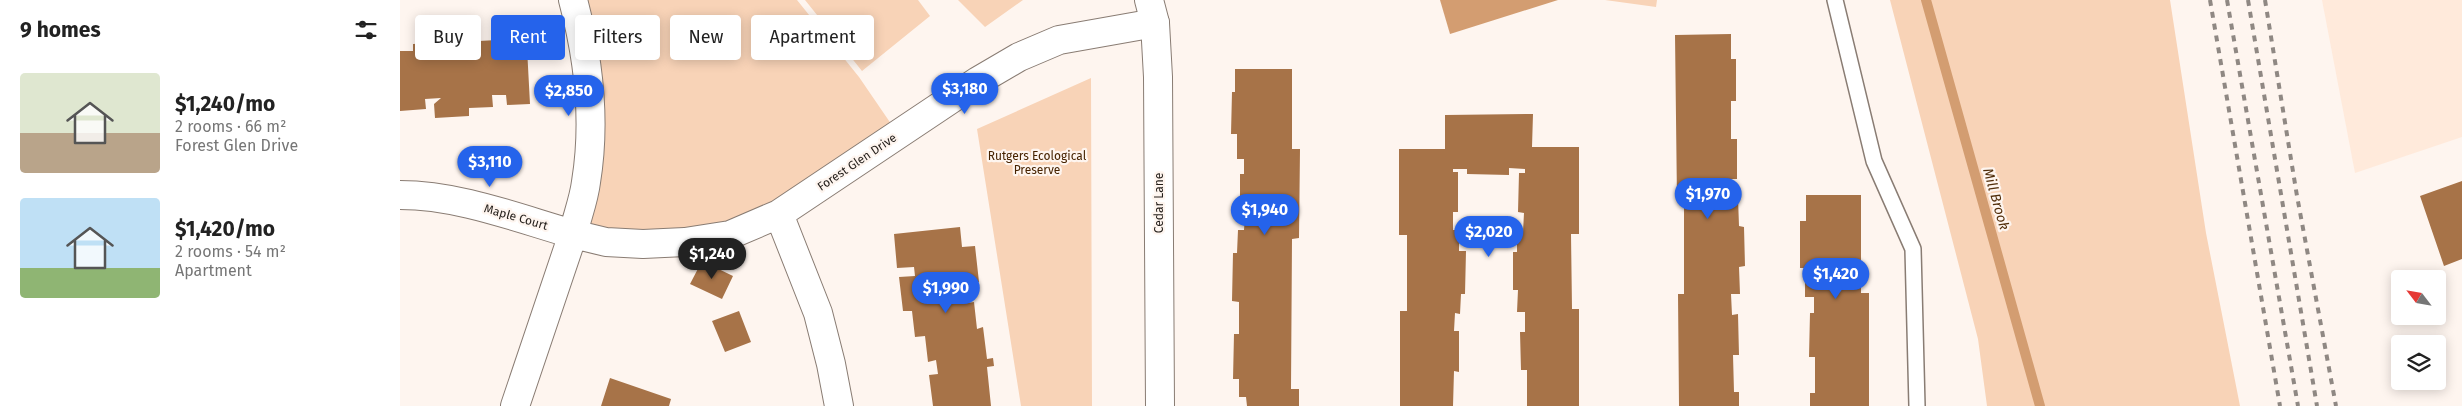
<!DOCTYPE html>
<html lang="en">
<head>
<meta charset="utf-8">
<style>
	body { margin:0; font-family:"Fira Sans",sans-serif; background:#f6f6f6; color:#222; height:100vh; display:flex; flex-direction:column; font-size:19px; white-space:nowrap }
	* { box-sizing:border-box; margin:0 }
	p { font-size:16px; color:#767676 }
	.icon { flex:none; width:28px; height:28px; fill:none; stroke:currentColor; stroke-width:2; stroke-linecap:round; stroke-linejoin:round }
	.map { position:relative; flex:1; overflow:hidden }
	.side { display:flex; flex-direction:column; background:#fff; width:400px }
	.side>* { flex:none }
	.banner { position:absolute; left:15px; top:15px; width:475px; height:45px; display:flex; gap:10px }
	.needle { width:32px; rotate:301deg }
	.tools { position:absolute; left:1991px; top:270px; display:grid; gap:10px }
	.tools a { display:grid; place-items:center; width:55px; height:55px; border-radius:5px; background:#fff; box-shadow:0 2px 12px #0003; font-size:25px }
	.price { position:absolute; translate:-50% -42px; padding:0 11px; border-radius:18px; background:#2563eb; color:#fff; font-size:16px; line-height:32px; filter:drop-shadow(0 1px 2px #0008) }
	.price::after { content:''; position:absolute; left:50%; top:30px; width:15px; height:11px; margin-left:-8px; background:inherit; clip-path:polygon(0 0,100% 0,50% 100%) }
	.price.on { background:#222; color:#fff }
	ul { padding:0; list-style:none }
	li { display:flex; align-items:center; gap:15px; height:125px; padding:0 20px }
	li span { display:grid; place-items:center; flex:none; width:140px; height:100px; border-radius:5px; color:#555 }
	li>.icon { margin-inline-start:auto }
	span .icon { width:60px; height:60px; fill:#fffc; stroke-width:1 }
	li b { font-size:21px }
	h2 { display:flex; justify-content:space-between; align-items:center; height:60px; padding:0 20px; font-size:21px }
	.pill { padding:0 18px; border-radius:5px; background:#fff; box-shadow:0 2px 12px #0003; font-size:18px; line-height:45px }
	.pill.on { background:#2563eb; color:#fff }
	main { display:flex; flex:1; min-height:0 }
	.map>svg:first-child { display:block }
</style>
</head>
<body>
<main>
<section class="side">
<h2>9 homes<svg class="icon" aria-label="filters" viewBox="0 0 24 24"><path d="M4 7h16M4 17h16"/><circle cx="9" cy="7" r="2"/><circle cx="15" cy="17" r="2"/></svg></h2>
<ul>
<li><span style="background:linear-gradient(#dfe7d0 60%,#b9a48a 0)"><svg class="icon" aria-label="home" viewBox="0 0 24 24"><path d="M3 11l9-7 9 7M6 9v11h12V9"/></svg></span><div><b>$1,240/mo</b><p>2 rooms · 66 m²</p><p>Forest Glen Drive</p></div></li>
<li><span style="background:linear-gradient(#bfe0f5 70%,#8fb573 0)"><svg class="icon" aria-label="home" viewBox="0 0 24 24"><path d="M3 11l9-7 9 7M6 9v11h12V9"/></svg></span><div><b>$1,420/mo</b><p>2 rooms · 54 m²</p><p>Apartment</p></div></li>
</ul>
</section>
<div class="map">
<svg width="2062" height="406" viewBox="0 0 2062 406">
	<rect width="100%" height="100%" fill="#fef5ef"/>
	<path fill="#ffeadb" d="M1922,0H2062V137L1955,173Z"/>
	<path fill="#f8d3b7" d="M173,0H397L459,77L498,134L330,235L173,234L186,183Z
		M405,0H518L530,16L462,71Z
		M558,0H623L585,27Z
		M1205,0H1257L1256,7Z
		M1490,0H1770L1806,233L1840,406H1587L1578,339Z
		M691,78L692,406H621L577,129Z"/>
	<path fill="#d39d71" d="M1040,0H1158L1050,34Z"/>
	<g fill="none" stroke-linecap="round" stroke-linejoin="round">
		<path stroke="#d39d71" stroke-width="10" d="M1526,0L1640,406"/>
	</g>
	<path fill="#a77348" d="M1331,34V59H1336V101H1331V139H1337V179H1331V198H1338L1339,226L1344,227L1345,266L1339,267L1340,294H1331L1332,315L1338,314L1339,355H1333L1334,392H1339V406H1279L1278,294H1284V202L1277,201L1275,35Z
		M115,39L116,49L127,48L130,104L107,105L106,95H92L93,107L69,108V116L35,118L34,104L41,98L25,99L26,109L0,111V51H13V44L49,42V50L79,49V41Z
		M835,69H892V149H900L899,238L892,239L891,389H899V406H847L846,397H839V379H833L834,334H839V302L832,301L833,253H837L838,230H844L845,215H840V174H844V159H837V134H831L832,92H835Z
		M1133,114L1132,147H1179V234H1171L1172,309H1179V406H1127V370H1121L1120,332H1125V312H1117L1118,290H1113V252H1117V232H1123L1124,213L1118,212L1119,173H1125V169L1109,168V175L1067,174V169H1053V172H1058V212H1053V230H1059V251H1066L1065,294H1061L1060,314L1055,313L1054,331H1059V372L1054,371L1053,406H1000V311H1007V235H999V149H1045V115Z
		M2062,181V259L2044,266L2020,196Z
		M1406,195H1461V293H1469V406H1410V393H1415V357H1409L1410,313H1414V297H1405V268H1400V221H1406Z
		M560,227L562,247L575,246L579,282L566,284L568,303L574,302L577,329L583,327L587,359L593,358L594,366L587,367L591,406H533L529,375L538,374L536,360L528,362L525,336L515,337L512,311H503L499,277L515,276L514,267L497,268L494,234Z
		M302,261L333,276L322,299L290,284Z
		M339,311L351,342L325,352L312,321Z
		M210,378L271,399L269,406H201Z"/>
	<g fill="none" stroke-linecap="round" stroke-linejoin="round">
		<defs>
			<path id="lane" d="M1435,0L1474,161L1513,249L1517,406"/>
			<path id="street" d="M0,195C59,195 117,218 173,234C177,217 184,199 186,182C196,121 189,60 173,0
				M379,214L418,313L431,364L439,406
				M115,406L173,234L206,242L243,244L285,242L330,235L379,214L578,81L619,57L659,40L755,23"/>
			<path id="secondary" d="M749,0L755,23L758,77L760,406"/>
		</defs>
		<use href="#lane" stroke="#897c73" stroke-width="18"/>
		<use href="#street" stroke="#897c73" stroke-width="30"/>
		<use href="#secondary" stroke="#897c73" stroke-width="30"/>
		<use href="#lane" stroke="#fff" stroke-width="15"/>
		<use href="#street" stroke="#fff" stroke-width="28"/>
		<use href="#secondary" stroke="#fff" stroke-width="28"/>
		<path stroke="#8f8883" stroke-width="4" stroke-dasharray="6 6" stroke-linecap="butt" d="M1810,0L1880,406
			M1827,0L1898,406
			M1848,0L1917,406
			M1865,0L1897,196L1936,406"/>
	</g>
	<g text-anchor="middle" dominant-baseline="central" stroke-width="4.5" stroke-linejoin="round" paint-order="stroke">
		<g font-size="12" fill="#472300" stroke="#fef5ef">
			<text x="637" y="156">Rutgers Ecological<tspan x="637" dy="14">Preserve</tspan></text>
		</g>
		<g font-size="12" fill="#211c18" stroke="#fef5ef">
			<text transform="translate(457 162) rotate(-34)">Forest Glen Drive</text>
			<text transform="translate(759 203) rotate(-90)">Cedar Lane</text>
			<text transform="translate(116 217) rotate(16)">Maple Court</text>
		</g>
		<g font-size="14" font-style="italic" fill="#522e0a" stroke="#fef5ef">
			<text transform="translate(1596 199) rotate(74)">Mill Brook</text>
		</g>
	</g>
</svg>
<div class="tools">
<a><svg class="needle" viewBox="-14 -14 28 28"><path d="M0-13l5 13h-10z" fill="#e53935"/><path d="M0 13l5-13h-10z" fill="#767676"/></svg></a>
<a><svg class="icon" aria-label="layers" viewBox="0 0 24 24"><path d="M12 4l9 5-9 5-9-5zM3 14l9 5 9-5"/></svg></a>
</div>
<b class="price" style="left:565px;top:115px">$3,180</b>
<b class="price" style="left:169px;top:117px">$2,850</b>
<b class="price" style="left:90px;top:188px">$3,110</b>
<b class="price" style="left:1308px;top:220px">$1,970</b>
<b class="price" style="left:865px;top:236px">$1,940</b>
<b class="price" style="left:1089px;top:258px">$2,020</b>
<b class="price on" style="left:312px;top:280px">$1,240</b>
<b class="price" style="left:1436px;top:300px">$1,420</b>
<b class="price" style="left:546px;top:314px">$1,990</b>
<div class="banner">
<a class="pill">Buy</a>
<a class="pill on">Rent</a>
<a class="pill">Filters</a>
<a class="pill">New</a>
<a class="pill">Apartment</a>
</div>
</div>
</main>
</body>
</html>
